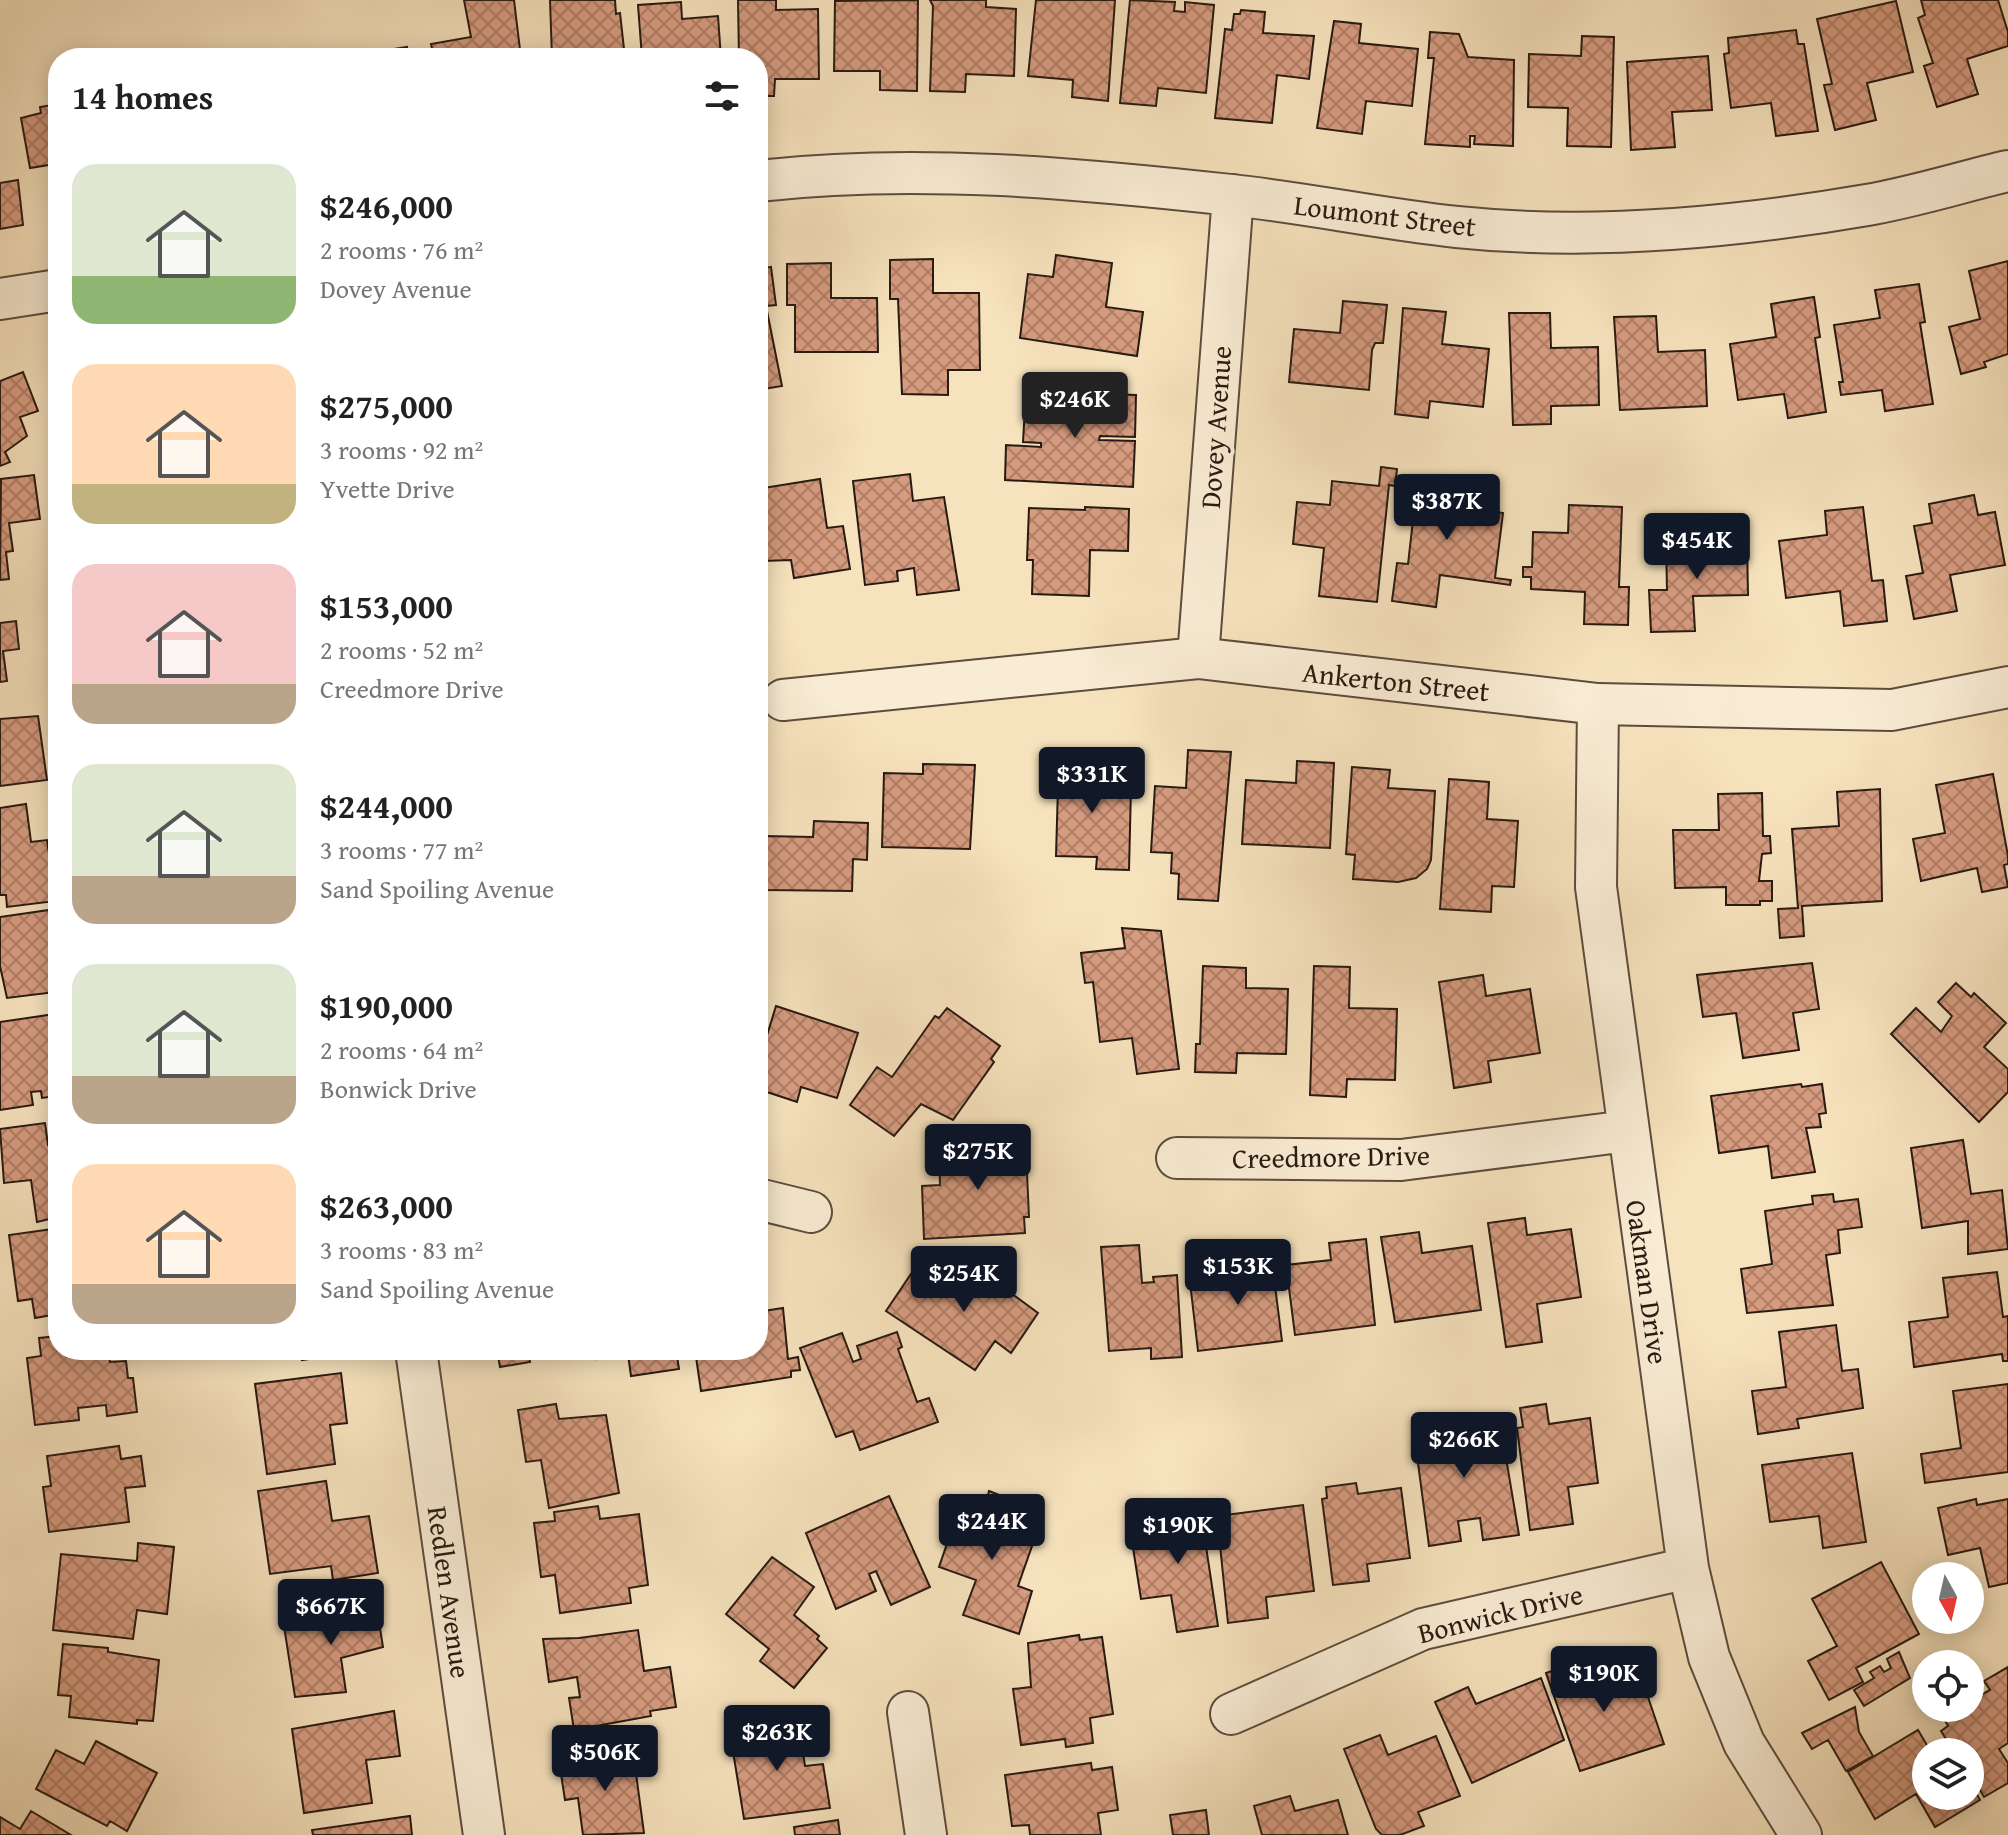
<!DOCTYPE html>
<html lang="en">
<head>
<meta charset="utf-8">
<style>
	body { margin:0; font-family:"Gentium Book Plus",serif; background:#f6f6f6; color:#222; height:100vh; display:flex; flex-direction:column; font-size:30px; white-space:nowrap }
	* { box-sizing:border-box; margin:0 }
	p { font-size:26px; color:#767676 }
	.icon { flex:none; width:44px; height:44px; fill:none; stroke:currentColor; stroke-width:2; stroke-linecap:round; stroke-linejoin:round }
	.map { position:relative; flex:1; overflow:hidden }
	.drawer { position:absolute; left:48px; top:48px; width:720px; height:1312px; display:flex; flex-direction:column; background:#fff; border-radius:32px; box-shadow:0 4px 20px #0003 }
	.drawer>* { flex:none }
	.needle { width:52px; rotate:172deg }
	.fabs { position:absolute; left:1912px; top:1562px; display:grid; gap:16px }
	.fabs a { display:grid; place-items:center; width:72px; height:72px; border-radius:50%; background:#fff; box-shadow:0 4px 20px #0003; font-size:40px }
	.price { position:absolute; translate:-50% -68px; padding:0 18px; border-radius:8px; background:#111827; color:#fff; font-size:26px; line-height:52px; filter:drop-shadow(0 2px 4px #0008) }
	.price::after { content:''; position:absolute; left:50%; top:48px; width:24px; height:18px; margin-left:-12px; background:inherit; clip-path:polygon(0 0,100% 0,50% 100%) }
	.price.selected { background:#222; color:#fff }
	ul { padding:0; list-style:none }
	li { display:flex; align-items:center; gap:24px; height:200px; padding:0 24px }
	li span { display:grid; place-items:center; flex:none; width:224px; height:160px; border-radius:24px; color:#555 }
	li>.icon { margin-inline-start:auto }
	span .icon { width:96px; height:96px; fill:#fffc; stroke-width:1 }
	li b { font-size:34px }
	h2 { display:flex; justify-content:space-between; align-items:center; height:96px; padding:0 24px; font-size:34px }
	.map>svg:first-child { display:block }
</style>
</head>
<body>
<div class="map">
<svg width="2008" height="1835" viewBox="0 0 2008 1835">
	<defs>
		<pattern id="building-cross-hatch" width="8" height="8" patternUnits="userSpaceOnUse" patternTransform="scale(2)"><rect width="8" height="8" fill="#d79b7f"/><path d="M0 0l8 8M0 8l8-8" fill="none" stroke="#ae7e67"/></pattern>
	</defs>
	<rect width="100%" height="100%" fill="#f6e2bd"/>
	<filter id="stains"><feTurbulence type="fractalNoise" baseFrequency=".0025" numOctaves="4"/><feColorMatrix values="0 0 0 0 .2 0 0 0 0 .09 0 0 0 0 .02 0 0 0 .5 -.17"/></filter>
	<radialGradient id="worn" r=".72"><stop offset=".6" stop-color="#630" stop-opacity="0"/><stop offset="1" stop-color="#630" stop-opacity=".3"/></radialGradient>
	<path fill="url(#building-cross-hatch)" stroke="#281a12" stroke-width="2" d="M464,0H514L521,58H434L431,44L471,37Z
		M550,0H615L616,14L620,13L625,58H552Z
		M738,0H776V10L818,9L819,79H775L774,96H758V58H739Z
		M918,0L917,91L880,90V71H834L835,1Z
		M930,0H986V7L1016,9L1014,76L966,74L965,92L930,91L933,6Z
		M1036,0H1115L1108,101L1072,97L1073,80L1028,76Z
		M1130,0L1175,2L1174,11L1185,12V2L1214,5L1206,93L1158,88L1156,106L1120,103Z
		M1921,0H1998L2008,32V46L1967,59L1978,94L1937,107L1924,66L1933,63L1918,18L1925,15Z
		M1896,1L1913,72L1867,83L1876,120L1835,130L1824,85L1832,84L1817,19Z
		M681,2L682,19L718,16L721,58H642L638,5Z
		M1241,10L1265,12L1263,33L1314,36L1309,79L1277,75L1272,123L1215,118L1225,29L1232,30L1234,14H1240Z
		M1334,21L1361,24L1359,43L1418,49L1412,106L1366,101L1362,134L1317,128Z
		M1796,30L1798,44H1804L1818,131L1776,136L1771,103L1731,108L1724,54L1729,53L1728,38Z
		M1430,32L1459,34L1468,57L1514,60L1513,146L1474,144L1475,136H1470V147L1425,144L1434,58H1428Z
		M1582,36L1614,37L1611,147L1567,146L1568,108L1528,107L1529,54L1581,56Z
		M407,47L409,58H337Z
		M1708,56L1712,110L1672,112L1675,147L1631,150L1627,62Z
		M58,104V208H57L49,165L30,168L21,118L41,113L40,107Z
		M18,180L23,225L0,229V183Z
		M1056,255L1112,263L1106,307L1143,312L1137,356L1020,338L1028,274L1053,277Z
		M933,259V293H979L980,370H948V395L902,394L898,299H890V260Z
		M2008,261V354L1984,362L1986,367L1961,374L1949,327L1980,319L1969,271Z
		M831,263V298H877L878,352H795V305H787V264Z
		M771,267L776,305L766,306L782,386L758,390V269Z
		M1919,284L1925,322L1920,323L1933,404L1885,411L1882,390L1841,395L1839,382H1843L1834,325L1880,318L1875,290Z
		M1814,297L1820,337L1815,338L1826,412L1788,418L1784,394L1738,400L1730,344L1776,337L1771,304Z
		M1343,301L1387,305L1383,343H1375L1372,350L1369,390L1289,382L1294,329L1340,333Z
		M1403,308L1446,312L1442,344L1489,349L1483,407L1430,401L1428,418L1395,414Z
		M1509,313H1550L1551,348L1598,347L1599,405L1551,406V424L1513,425Z
		M1656,316L1658,352L1705,350L1707,406L1620,410L1614,317Z
		M23,372L38,411L20,417L27,436L5,452L10,462L0,466V381Z
		M1026,391L1136,395L1135,437L1100,436L1099,440L1135,441L1133,487L1005,480L1006,445L1041,447V443L1023,442Z
		M1381,467L1397,469L1395,486L1389,485L1377,602L1319,596L1324,548L1293,544L1297,502L1330,505L1332,481L1379,486Z
		M910,474L913,501L944,497L959,590L917,595L914,568L897,571L898,581L865,585L853,481Z
		M34,475L40,519L9,523L13,551L6,552L9,579L0,580L1,479Z
		M820,479L827,528L843,526L850,569L794,578L791,560L758,561V489Z
		M1439,485L1493,491L1491,511L1503,513L1495,578L1511,580L1510,585L1440,575L1436,607L1392,601L1397,563L1408,564L1413,520L1398,518L1402,489L1439,494Z
		M1974,495L1978,515L1995,512L2005,565L1950,575L1957,611L1914,619L1906,576L1923,573L1914,526L1932,523L1929,504Z
		M1569,505L1622,507L1619,587H1629L1628,625L1584,624L1585,592L1531,589V577H1523V567H1532L1533,532L1568,533Z
		M1085,507L1129,509L1128,551L1090,550L1089,596L1032,594L1033,560H1027L1029,508L1085,510Z
		M1863,507L1872,581L1883,580L1887,621L1844,626L1840,591L1786,598L1779,541L1827,535L1825,511Z
		M1747,542L1748,595L1693,596L1695,631L1651,632L1649,590H1667L1666,543Z
		M16,621L19,649L3,651L7,681L0,682V623Z
		M38,716L47,780L0,786V719Z
		M1188,750L1231,752L1218,901L1178,899L1179,874L1171,873L1172,853L1151,852L1155,786L1186,788Z
		M1059,752L1096,754L1095,792L1107,793V787L1131,788L1129,870L1096,869L1097,857L1056,856Z
		M1297,761L1334,763L1330,848L1242,844L1246,780L1296,783Z
		M923,764L975,765L970,849L882,847L884,773L923,774Z
		M1352,767L1390,770L1388,788L1435,791L1431,860L1427,869L1416,878L1398,882L1353,879L1355,855L1346,854Z
		M1993,774L2008,856V864L2004,865L2008,887L1982,892L1977,868L1921,881L1913,839L1945,833L1936,785Z
		M1449,779L1489,782L1487,819L1518,821L1514,887L1492,886L1491,912L1440,909Z
		M1880,789L1882,901L1802,906L1804,936L1780,938L1778,909L1798,908L1792,829L1839,826L1837,792Z
		M1762,793L1763,836H1770L1771,853L1762,854L1759,881H1772V901H1760V905H1726V887L1675,888L1673,830H1719L1718,794Z
		M26,804L31,842L47,840L56,901L7,907L6,895H0V808Z
		M814,821L868,823L867,860L853,859L852,891L766,890L765,836L813,837Z
		M56,909L58,941L49,942L56,992L7,998L0,966V917Z
		M1122,928L1161,931L1179,1069L1137,1074L1132,1038L1100,1042L1093,982L1085,983L1081,953L1125,948Z
		M1812,963L1819,1009L1793,1013L1799,1050L1743,1058L1736,1013L1703,1017L1697,975Z
		M1203,966L1246,968V988L1288,989L1286,1054L1237,1053L1236,1073L1195,1072L1196,1044H1200Z
		M1314,966L1350,967L1349,1008L1397,1009L1395,1080L1347,1079L1346,1097L1310,1095Z
		M1483,975L1486,996L1530,989L1540,1053L1488,1061L1491,1082L1454,1088L1439,982Z
		M1956,983L1971,997L1974,993L2006,1023L1984,1047L2008,1069V1092L1979,1122L1891,1034L1916,1008L1941,1032L1952,1016L1938,1002Z
		M776,1006L858,1033L837,1098L801,1087L797,1102L758,1089V1043L764,1045Z
		M947,1008L1000,1046L991,1059L994,1062L953,1120L921,1104L894,1136L850,1105L877,1067L892,1077L935,1016L939,1018Z
		M55,1014L57,1096L42,1098L41,1091L31,1092L33,1105L0,1110V1022Z
		M1801,1084L1802,1087L1822,1084L1826,1113L1819,1114L1821,1127L1806,1128L1815,1172L1772,1178L1768,1146L1719,1153L1711,1096Z
		M45,1123L48,1145L58,1144V1217L37,1222L31,1180L4,1183L0,1129Z
		M1006,1133L1007,1152L1026,1151L1029,1217H1024L1025,1233L924,1239L922,1186L940,1185L939,1148L986,1147V1134Z
		M1963,1140L1971,1194L2002,1190L2008,1249L1968,1254V1221L1922,1228L1911,1148Z
		M1833,1194L1834,1202L1858,1199L1862,1227L1838,1230L1840,1253L1826,1255L1833,1305L1747,1313L1741,1269L1772,1264L1765,1211L1813,1204L1812,1196Z
		M1525,1218L1527,1235L1571,1229L1581,1297L1537,1304L1542,1342L1506,1347L1488,1223Z
		M53,1229L55,1246H58V1314L35,1318L32,1299L18,1301L9,1235Z
		M1419,1232L1422,1253L1472,1246L1481,1310L1395,1322L1381,1237Z
		M1366,1239L1375,1325L1295,1335L1286,1265L1331,1260L1329,1243Z
		M1139,1245L1142,1283L1154,1282L1153,1277L1177,1275L1182,1357L1151,1359V1348L1109,1351L1101,1247Z
		M1271,1254L1282,1341L1198,1351L1190,1282L1237,1276L1234,1258Z
		M966,1260L1038,1313L1011,1353L995,1341L975,1370L886,1311L911,1274L942,1295Z
		M1997,1272L2003,1317L2008,1316V1361H2003L2002,1354L1914,1367L1909,1322L1948,1317L1943,1278Z
		M783,1308L788,1359L798,1357L800,1370L791,1371V1377L701,1391L695,1350H758V1312Z
		M1836,1325L1842,1371L1858,1369L1863,1408L1797,1419L1799,1428L1758,1434L1752,1391L1786,1387L1779,1332Z
		M897,1332L902,1347L898,1349L917,1402L929,1398L938,1422L860,1450L853,1431L836,1437L800,1348L842,1333L853,1362L861,1359L857,1346Z
		M58,1336V1350H104V1354H109L110,1362L126,1361L128,1378H133L137,1412L107,1416L106,1405L78,1408L79,1420L35,1425L27,1358L41,1356L39,1338Z
		M300,1350H348V1353L302,1360Z
		M497,1350H528L530,1362L500,1367Z
		M595,1350H676L679,1369L631,1376L628,1354L596,1359Z
		M341,1373L347,1423L330,1425L335,1464L267,1474L255,1384Z
		M2008,1384V1472L1925,1483L1921,1454L1961,1448L1953,1391Z
		M556,1404L559,1419L606,1415L619,1493L549,1508L541,1460L526,1462L518,1410Z
		M1546,1404L1549,1424L1590,1418L1598,1483L1568,1487L1573,1524L1530,1530L1517,1428L1523,1427L1520,1408Z
		M1443,1414L1449,1457L1454,1456L1451,1428L1500,1422L1519,1535L1483,1540L1480,1518L1458,1521L1461,1541L1429,1546L1412,1418Z
		M119,1446L121,1459L141,1456L145,1486L125,1488L129,1522L49,1532L43,1487L51,1486L47,1456Z
		M1852,1453L1866,1542L1823,1548L1819,1516L1770,1522L1762,1465Z
		M326,1481L332,1521L369,1516L378,1573L333,1580L331,1566L270,1574L258,1491Z
		M1356,1483L1358,1494L1401,1488L1410,1558L1367,1564L1369,1581L1333,1585L1322,1499L1327,1498L1326,1487Z
		M989,1491L1007,1498L1000,1515L1038,1529L1018,1586L1032,1591L1019,1634L963,1615L976,1580L939,1567L961,1503L983,1511Z
		M889,1496L930,1587L891,1605L876,1571L869,1574L876,1591L836,1609L806,1533Z
		M1976,1499L1977,1505L2008,1499V1583L1989,1587L1980,1548L1948,1555L1938,1508Z
		M1199,1500L1218,1626L1177,1632L1171,1595L1141,1599L1131,1535L1164,1529L1161,1506Z
		M1303,1505L1314,1591L1266,1597L1268,1618L1228,1623L1217,1516Z
		M598,1506L600,1519L639,1514L648,1585L629,1588L631,1603L560,1613L555,1575L541,1577L534,1523L555,1521L554,1512Z
		M138,1543L174,1547L167,1614L137,1610L133,1639L53,1630L61,1554L137,1561Z
		M772,1557L814,1587L794,1615L819,1636L817,1639L827,1648L794,1688L760,1661L769,1649L726,1614Z
		M1881,1562L1919,1634L1856,1668L1863,1682L1829,1700L1808,1661L1837,1646L1812,1599Z
		M375,1597L383,1647L341,1658L346,1692L295,1697L284,1626L339,1617L337,1603Z
		M638,1630L644,1671L670,1667L676,1707L650,1711L651,1716L574,1730L569,1698L580,1697L577,1677L549,1682L543,1639L579,1638Z
		M1079,1635L1080,1640L1102,1637L1113,1714L1090,1718L1093,1743L1066,1747L1065,1739L1021,1745L1013,1689L1031,1687L1028,1643Z
		M63,1644L108,1648V1652L159,1660L153,1721L137,1720V1724L69,1717L71,1696L58,1695Z
		M1899,1652L1910,1678L1864,1706L1854,1690L1874,1678L1870,1672L1880,1666L1884,1672L1891,1668L1887,1659Z
		M1581,1660L1588,1681L1637,1665L1664,1744L1580,1771L1546,1673Z
		M2008,1667V1743L1999,1749L2008,1763V1783L1984,1797L1970,1773V1752H1954L1941,1731L1948,1726L1943,1717L1959,1708H1970V1701L1990,1690L1984,1681Z
		M1541,1678L1564,1740L1472,1783L1435,1702L1468,1687L1476,1704Z
		M1855,1707L1859,1732L1873,1756L1846,1771L1828,1740L1812,1749L1802,1733Z
		M394,1711L400,1756L366,1760L372,1803L304,1813L292,1729Z
		M798,1721L805,1766L823,1764L830,1808L744,1819L730,1733Z
		M1918,1730L1931,1752H1926V1796H1970V1782L1980,1800L1935,1827L1916,1794L1875,1819L1848,1772Z
		M1380,1735L1388,1755L1436,1736L1460,1796L1418,1812L1424,1826L1400,1835H1382L1376,1829L1344,1749Z
		M96,1741L157,1773L127,1831L110,1821L107,1826L36,1789L56,1750L84,1764Z
		M633,1751L644,1833L583,1835L578,1798L565,1800L559,1761Z
		M1091,1763L1092,1770L1112,1767L1118,1810L1098,1813L1101,1835H1030L1029,1825L1012,1826L1005,1775Z
		M1290,1796L1295,1811L1338,1800L1348,1835H1262L1254,1806Z
		M1206,1810L1209,1835H1173L1170,1815Z
		M31,1811L71,1835H0V1817L20,1829Z
		M410,1816L412,1835H313L312,1830Z
		M838,1820L840,1835H795L794,1827Z"/>
	<g fill="none" stroke-linecap="round" stroke-linejoin="round">
		<defs>
			<path id="street" d="M758,181C915,163 1075,178 1231,195C1307,203 1381,219 1457,227C1592,241 1733,228 1867,205C1914,197 1961,182 2008,171
				M0,299L58,290
				M1198,658L1233,195
				M783,700L1198,658L1598,704L1892,710L2008,687
				M1598,704L1596,887L1688,1568L1709,1657L1744,1743L1801,1835
				M1177,1158L1401,1160L1627,1131
				M758,1199L811,1212
				M416,1350L484,1835
				M908,1712L926,1835
				M1231,1714L1423,1629L1688,1568"/>
		</defs>
		<use href="#street" stroke="#5c4c3d" stroke-width="44"/>
		<use href="#street" stroke="#f9ecd4" stroke-width="40"/>
	</g>
	<g text-anchor="middle" dominant-baseline="central" stroke-width="8" stroke-linejoin="round" paint-order="stroke">
		<g font-size="28" fill="#281a12" stroke="#f9ecd4">
			<text transform="translate(1385 215) rotate(7)">Loumont Street</text>
			<text transform="translate(1215 427) rotate(-86)">Dovey Avenue</text>
			<text transform="translate(1396 681) rotate(6)">Ankerton Street</text>
			<text transform="translate(1331 1156) rotate(-1)">Creedmore Drive</text>
			<text transform="translate(1648 1282) rotate(82)">Oakman Drive</text>
			<text transform="translate(450 1592) rotate(82)">Redlen Avenue</text>
			<text transform="translate(1500 1613) rotate(-14)">Bonwick Drive</text>
		</g>
	</g>
	<rect width="100%" height="100%" filter="url(#stains)"/>
	<rect width="100%" height="100%" fill="url(#worn)"/>
</svg>
<div class="fabs">
<a><svg class="needle" viewBox="-14 -14 28 28"><path d="M0-13l5 13h-10z" fill="#e53935"/><path d="M0 13l5-13h-10z" fill="#767676"/></svg></a>
<a><svg class="icon" aria-label="locate" viewBox="0 0 24 24"><circle cx="12" cy="12" r="6"/><path d="M12 2v4M12 18v4M2 12h4M18 12h4"/></svg></a>
<a><svg class="icon" aria-label="layers" viewBox="0 0 24 24"><path d="M12 4l9 5-9 5-9-5zM3 14l9 5 9-5"/></svg></a>
</div>
<b class="price selected" style="left:1075px;top:440px">$246K</b>
<b class="price" style="left:1447px;top:542px">$387K</b>
<b class="price" style="left:1697px;top:581px">$454K</b>
<b class="price" style="left:1092px;top:815px">$331K</b>
<b class="price" style="left:978px;top:1192px">$275K</b>
<b class="price" style="left:1238px;top:1307px">$153K</b>
<b class="price" style="left:964px;top:1314px">$254K</b>
<b class="price" style="left:1464px;top:1480px">$266K</b>
<b class="price" style="left:992px;top:1562px">$244K</b>
<b class="price" style="left:1178px;top:1566px">$190K</b>
<b class="price" style="left:331px;top:1647px">$667K</b>
<b class="price" style="left:1604px;top:1714px">$190K</b>
<b class="price" style="left:777px;top:1773px">$263K</b>
<b class="price" style="left:605px;top:1793px">$506K</b>
<section class="drawer">
<h2>14 homes<svg class="icon" aria-label="filters" viewBox="0 0 24 24"><path d="M4 7h16M4 17h16"/><circle cx="9" cy="7" r="2"/><circle cx="15" cy="17" r="2"/></svg></h2>
<ul>
<li><span style="background:linear-gradient(#dfe7d0 70%,#8fb573 0)"><svg class="icon" aria-label="home" viewBox="0 0 24 24"><path d="M3 11l9-7 9 7M6 9v11h12V9"/></svg></span><div><b>$246,000</b><p>2 rooms · 76 m²</p><p>Dovey Avenue</p></div></li>
<li><span style="background:linear-gradient(#ffd9b3 75%,#c2b280 0)"><svg class="icon" aria-label="home" viewBox="0 0 24 24"><path d="M3 11l9-7 9 7M6 9v11h12V9"/></svg></span><div><b>$275,000</b><p>3 rooms · 92 m²</p><p>Yvette Drive</p></div></li>
<li><span style="background:linear-gradient(#f6c9c9 75%,#b9a48a 0)"><svg class="icon" aria-label="home" viewBox="0 0 24 24"><path d="M3 11l9-7 9 7M6 9v11h12V9"/></svg></span><div><b>$153,000</b><p>2 rooms · 52 m²</p><p>Creedmore Drive</p></div></li>
<li><span style="background:linear-gradient(#dfe7d0 70%,#b9a48a 0)"><svg class="icon" aria-label="home" viewBox="0 0 24 24"><path d="M3 11l9-7 9 7M6 9v11h12V9"/></svg></span><div><b>$244,000</b><p>3 rooms · 77 m²</p><p>Sand Spoiling Avenue</p></div></li>
<li><span style="background:linear-gradient(#dfe7d0 70%,#b9a48a 0)"><svg class="icon" aria-label="home" viewBox="0 0 24 24"><path d="M3 11l9-7 9 7M6 9v11h12V9"/></svg></span><div><b>$190,000</b><p>2 rooms · 64 m²</p><p>Bonwick Drive</p></div></li>
<li><span style="background:linear-gradient(#ffd9b3 75%,#b9a48a 0)"><svg class="icon" aria-label="home" viewBox="0 0 24 24"><path d="M3 11l9-7 9 7M6 9v11h12V9"/></svg></span><div><b>$263,000</b><p>3 rooms · 83 m²</p><p>Sand Spoiling Avenue</p></div></li>
</ul>
</section>
</div>
</body>
</html>
